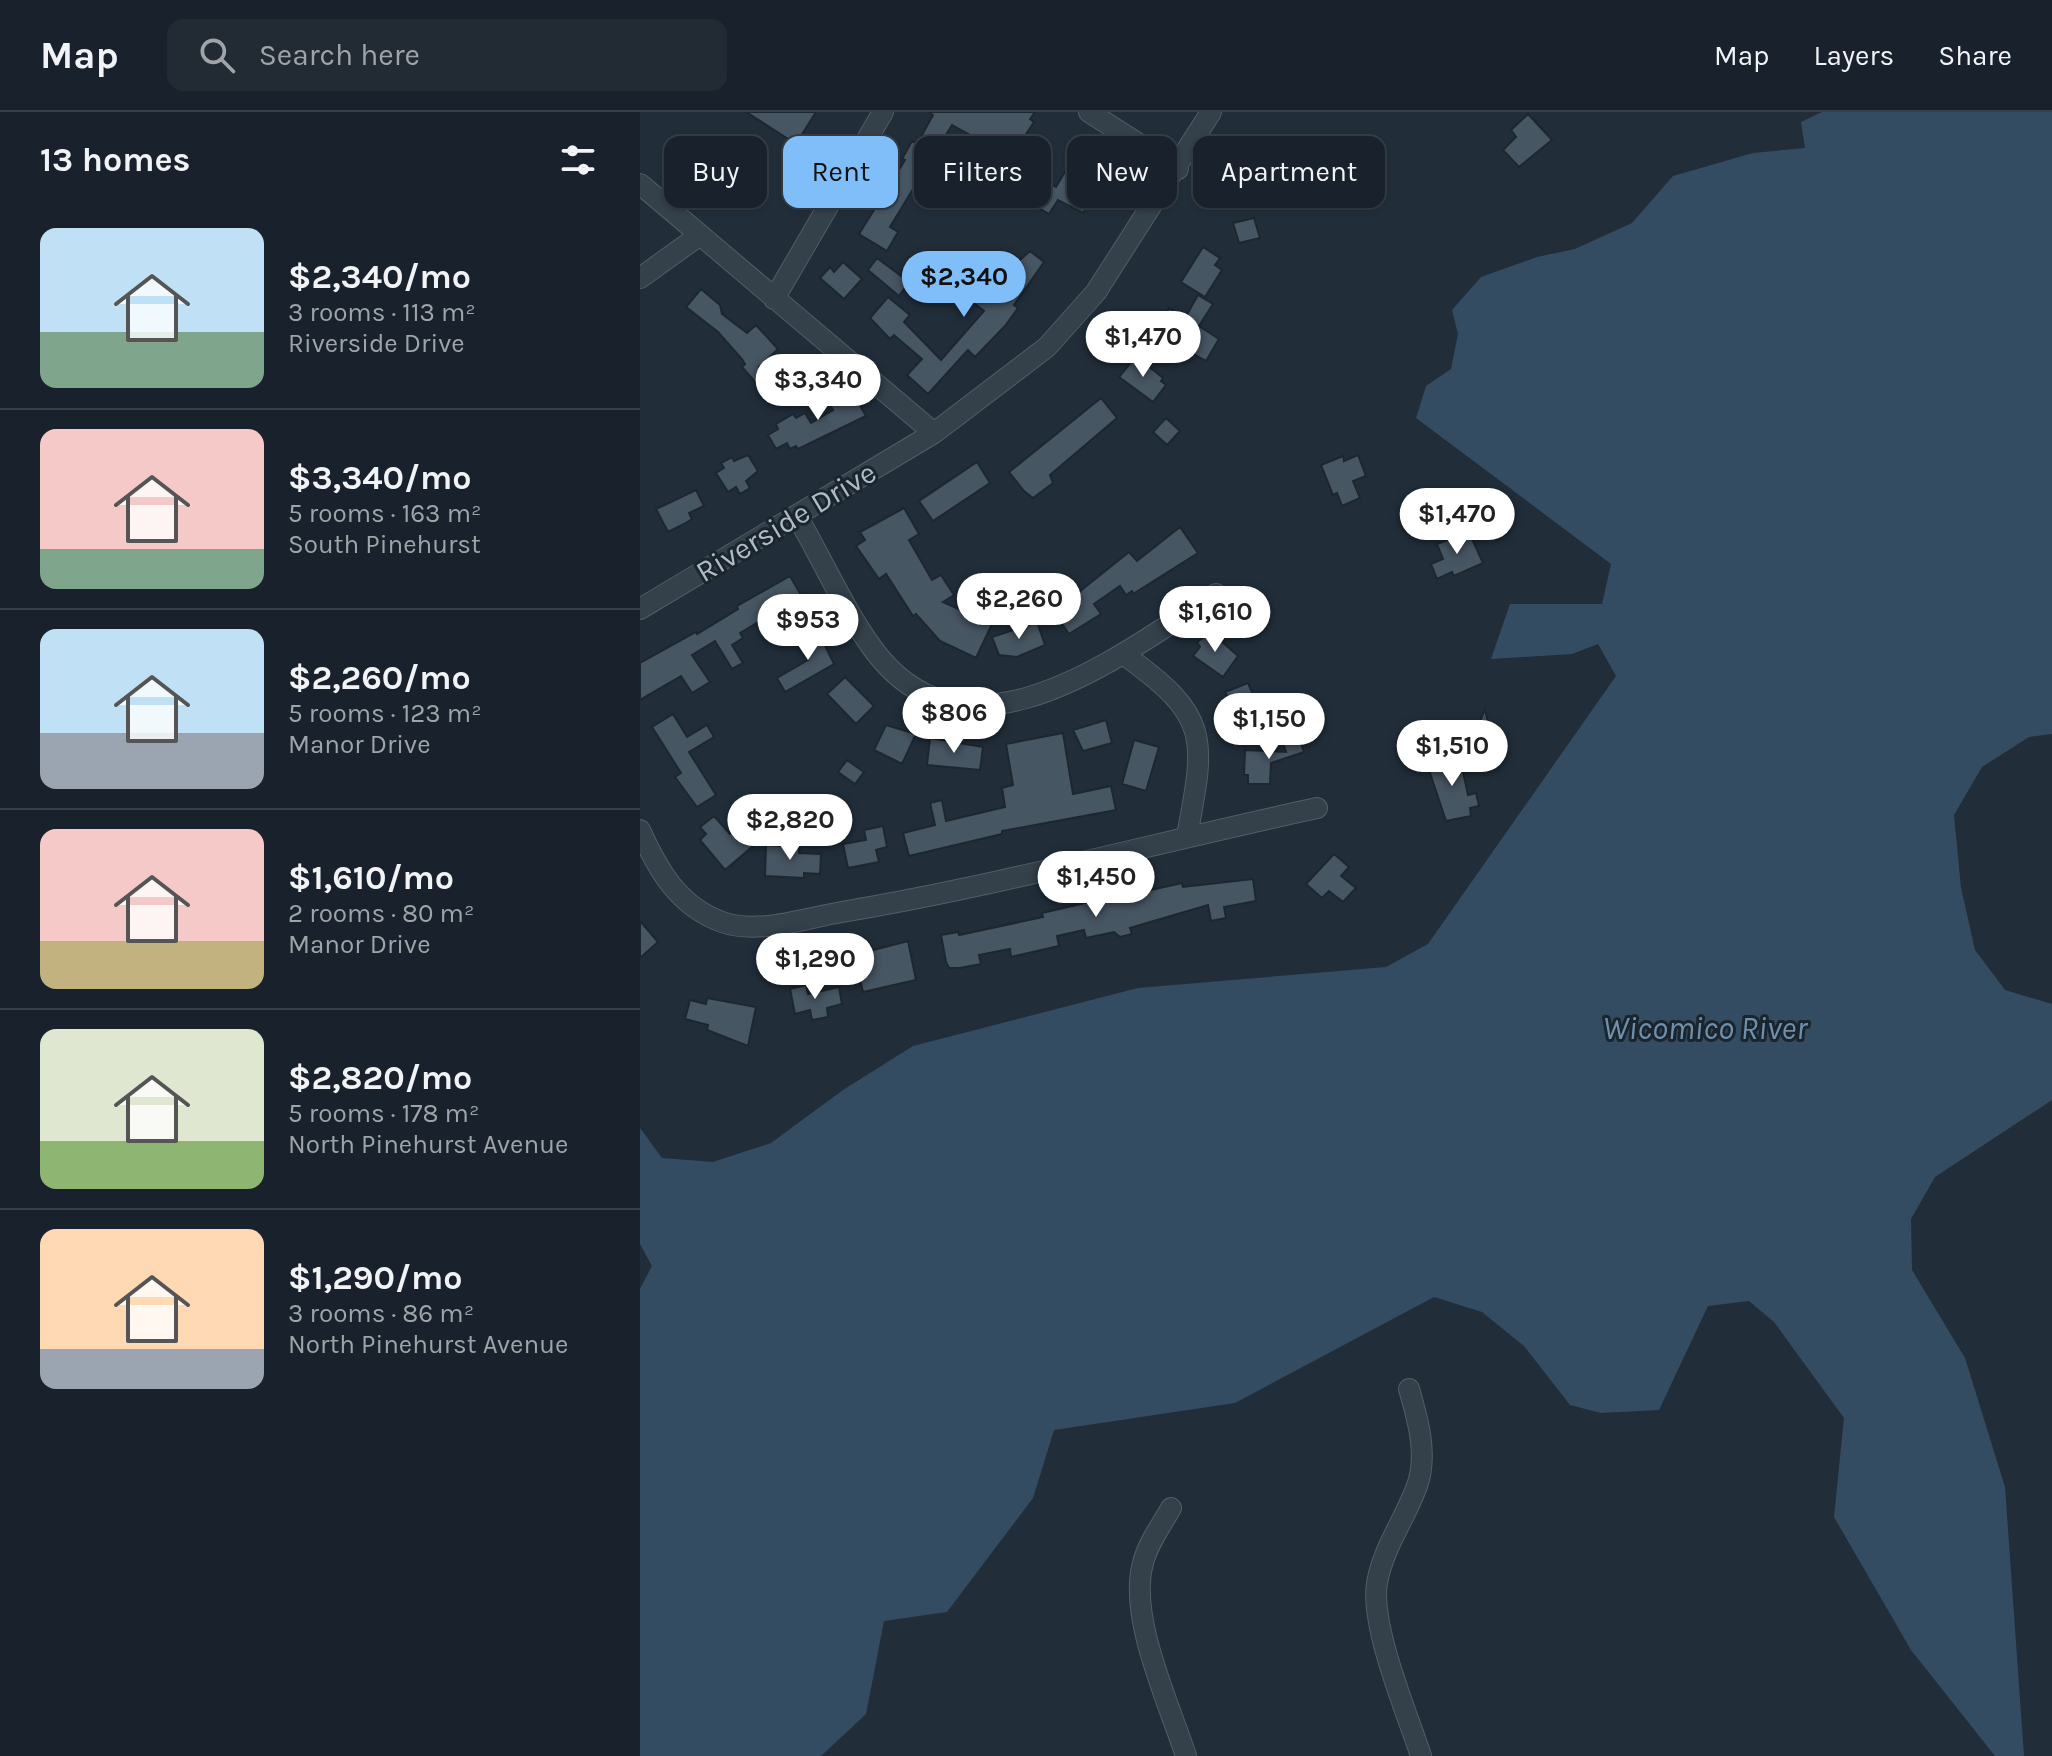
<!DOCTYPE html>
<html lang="en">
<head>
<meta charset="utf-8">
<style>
	body { margin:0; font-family:Karla,sans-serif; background:#222a34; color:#f1f3f6; height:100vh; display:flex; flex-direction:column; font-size:30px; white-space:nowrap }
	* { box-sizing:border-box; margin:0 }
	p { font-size:26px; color:#9fa4a9 }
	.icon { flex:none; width:44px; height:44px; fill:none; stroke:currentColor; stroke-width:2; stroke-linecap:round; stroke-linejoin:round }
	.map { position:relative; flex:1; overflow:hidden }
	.side { display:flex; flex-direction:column; background:#19222c; width:640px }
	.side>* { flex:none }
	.banner { position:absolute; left:24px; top:24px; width:760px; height:72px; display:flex; gap:16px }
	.price { position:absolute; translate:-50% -68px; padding:0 18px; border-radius:28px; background:#fff; color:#222; font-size:26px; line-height:52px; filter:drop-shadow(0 2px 4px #0008) }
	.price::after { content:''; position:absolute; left:50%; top:48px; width:24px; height:18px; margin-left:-12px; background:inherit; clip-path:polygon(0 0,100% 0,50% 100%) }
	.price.on { background:#80befa; color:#111 }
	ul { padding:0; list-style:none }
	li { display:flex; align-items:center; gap:24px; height:200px; padding:0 40px }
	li+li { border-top:2px solid #373f48 }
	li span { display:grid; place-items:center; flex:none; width:224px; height:160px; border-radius:16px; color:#555 }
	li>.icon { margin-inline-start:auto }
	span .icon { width:96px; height:96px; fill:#fffc; stroke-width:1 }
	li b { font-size:34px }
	h2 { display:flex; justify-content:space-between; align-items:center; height:96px; padding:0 40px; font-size:34px }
	.chip { padding:0 28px; border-radius:16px; background:#19222c; box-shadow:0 2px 6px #0004,0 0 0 2px #373f48; font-size:28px; line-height:72px }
	.chip.on { background:#80befa; color:#111 }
	header { display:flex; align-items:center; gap:48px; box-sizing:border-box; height:112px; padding:0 40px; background:#19222c; border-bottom:2px solid #373f48 }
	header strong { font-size:38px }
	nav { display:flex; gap:44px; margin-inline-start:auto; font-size:28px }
	.search { width:560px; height:72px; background:#222a34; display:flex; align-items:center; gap:20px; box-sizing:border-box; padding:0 28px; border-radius:16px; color:#9fa4a9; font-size:30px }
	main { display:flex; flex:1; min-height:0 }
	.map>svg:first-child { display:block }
</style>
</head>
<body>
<header>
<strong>Map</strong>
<div class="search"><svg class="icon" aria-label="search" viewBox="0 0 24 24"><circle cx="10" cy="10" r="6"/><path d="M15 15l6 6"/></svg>Search here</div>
<nav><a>Map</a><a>Layers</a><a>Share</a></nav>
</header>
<main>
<section class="side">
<h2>13 homes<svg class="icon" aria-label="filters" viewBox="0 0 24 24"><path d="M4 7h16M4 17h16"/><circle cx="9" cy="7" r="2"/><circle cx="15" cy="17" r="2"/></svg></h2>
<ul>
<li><span style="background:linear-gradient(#bfe0f5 65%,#7fa58c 0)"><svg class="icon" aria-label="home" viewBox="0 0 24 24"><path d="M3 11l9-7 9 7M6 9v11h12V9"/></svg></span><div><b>$2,340/mo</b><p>3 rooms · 113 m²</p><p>Riverside Drive</p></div></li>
<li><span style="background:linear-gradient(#f6c9c9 75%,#7fa58c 0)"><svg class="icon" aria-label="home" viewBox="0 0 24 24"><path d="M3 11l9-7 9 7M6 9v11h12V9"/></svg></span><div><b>$3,340/mo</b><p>5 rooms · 163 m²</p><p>South Pinehurst</p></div></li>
<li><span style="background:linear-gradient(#bfe0f5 65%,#9aa5b1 0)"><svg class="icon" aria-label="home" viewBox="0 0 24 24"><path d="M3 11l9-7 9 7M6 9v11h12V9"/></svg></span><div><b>$2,260/mo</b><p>5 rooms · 123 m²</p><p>Manor Drive</p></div></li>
<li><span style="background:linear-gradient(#f6c9c9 70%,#c2b280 0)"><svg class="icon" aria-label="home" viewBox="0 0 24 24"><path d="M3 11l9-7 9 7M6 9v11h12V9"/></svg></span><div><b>$1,610/mo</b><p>2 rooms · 80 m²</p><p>Manor Drive</p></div></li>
<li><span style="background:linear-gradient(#dfe7d0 70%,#8fb573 0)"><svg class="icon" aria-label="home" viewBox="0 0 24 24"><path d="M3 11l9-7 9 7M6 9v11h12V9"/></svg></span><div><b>$2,820/mo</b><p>5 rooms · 178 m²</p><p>North Pinehurst Avenue</p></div></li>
<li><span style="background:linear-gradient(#ffd9b3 75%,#9aa5b1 0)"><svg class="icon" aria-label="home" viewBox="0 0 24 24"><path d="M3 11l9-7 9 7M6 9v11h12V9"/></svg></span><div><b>$1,290/mo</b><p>3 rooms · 86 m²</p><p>North Pinehurst Avenue</p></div></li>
</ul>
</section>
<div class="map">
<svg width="1412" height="1644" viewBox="0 0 1412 1644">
	<rect width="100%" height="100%" fill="#212e3a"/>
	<path fill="#344c61" d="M1182,0H1412V622L1389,625L1342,655L1314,703L1321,776L1335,838L1365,878L1412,892V988L1295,1065L1271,1107L1272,1158L1325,1246L1365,1375L1384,1644H1355L1271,1538L1194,1405L1204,1306L1134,1210L1109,1189L1068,1194L1019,1298L961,1301L930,1293L884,1234L842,1200L794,1185L595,1291L414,1318L393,1386L307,1500L244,1509L226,1602L181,1644H0V1177L12,1154L0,1132V1016L22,1046L73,1050L131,1031L203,978L273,934L498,876L746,855L788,832L976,564L958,532L932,542L851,547L870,492H962L971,452L776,306L786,274L811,257L818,222L812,198L841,165L897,145L935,137L992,111L1033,64L1113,41L1165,36L1161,10Z"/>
	<path fill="#475663" stroke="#1c2730" stroke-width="2" d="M106,0H176L156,32Z
		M289,0H395L390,7L394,10L377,36L357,23L350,34L312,13L250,115L258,120L247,139L219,122L265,48L262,47L272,29L277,32L293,3Z
		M888,2L912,28L879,55L863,38L876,25L871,18Z
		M622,34L644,46L647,41L671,55L658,78L654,75L648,85L631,75L636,66L612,52Z
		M432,48L458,63L453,72L459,76L443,101L418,88L409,102L394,93L403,78L407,80L412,73L416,75Z
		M614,106L620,126L599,131L593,111Z
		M563,135L580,146L575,153L582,158L565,185L541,170Z
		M390,139L404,150L374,193L378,196L365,214L335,245L328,238L288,282L267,263L282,247L254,223L250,227L230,206L248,185L270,203L264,210L301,248L344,199L331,189L354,158L347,154L354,143L373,154Z
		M237,146L269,170L259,184L228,158Z
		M203,150L222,167L204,187L180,166L190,155L194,160Z
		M61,177L80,193L82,202L107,221L116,213L138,237L119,255L126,263L116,271L102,255L105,252L102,247L78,220L46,195Z
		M558,183L573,192L559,214L579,227L566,249L515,222L529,196L545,206Z
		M496,244L523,266L521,269L526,273L513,290L479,265Z
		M196,272L207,290L215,285L226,304L158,337L156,334L150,337L147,331L136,337L128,323L138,317L136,312L153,302L156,306L165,301L171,311L193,298L183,279Z
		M461,286L477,306L410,363L413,371L393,386L384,379L369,360Z
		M526,306L540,319L527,333L513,320Z
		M108,343L118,359L106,369L110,376L100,382L96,375L88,380L76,361L84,356L81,351L92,345L94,349Z
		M718,343L726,364L713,369L720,386L702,394L697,381L693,383L681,353L703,344L704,349Z
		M337,350L350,371L293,409L279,389Z
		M56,378L64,394L49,401L52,407L44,412L28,420L16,397Z
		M264,396L279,422L269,428L292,468L301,463L314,483L303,490L352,512L336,546L300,529L276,502L273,504L246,462L239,467L216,434L225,428L220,420Z
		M540,415L558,441L493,482L492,479L486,483L480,474L454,492L461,502L429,522L416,503L432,492L429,488L489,440L497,449Z
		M829,420L843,451L814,464L812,460L797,467L791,452L803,447L797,432Z
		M150,464L165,490L149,499L159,515L144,524L132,502L100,521L103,526L92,533L103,551L92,557L75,529L52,543L70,570L52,581L41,564L0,588V551L56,520L57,522L98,497L97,494Z
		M397,510L405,533L377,545L359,543L352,525Z
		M177,517L194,552L145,580L137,566L168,548L157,529Z
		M571,520L598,544L583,565L553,544L560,535L557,530Z
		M205,565L234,594L216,612L187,582Z
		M608,571L622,603L616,605L621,616L606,622L585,580Z
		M845,597L853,633L819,640L817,626L837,617Z
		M33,602L47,625L67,613L74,625L49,640L76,683L57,695L35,665L41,661L12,615Z
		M466,608L472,631L443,639L433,618Z
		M246,613L276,622L262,652L234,638Z
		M423,621L433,682L471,674L476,698L362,719V722L269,744L263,721L295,713L290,691L302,688L306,709L365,695L362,676L373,673L366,632Z
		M658,622L664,640L631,651L630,672H608V663H604L605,638L646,640L642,628Z
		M290,626L343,635L340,658L287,653Z
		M494,628L519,635L506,679L482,672Z
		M819,641L828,683L836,681L839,694L830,696L831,704L806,709L789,658L796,656L794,646Z
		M207,648L224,660L215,672L198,660Z
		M74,704L90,722L103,711L119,729L85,758L60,728L66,722L60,715Z
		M243,714L247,735L236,738L239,750L208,756L203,732L226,728L224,718Z
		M126,733L159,735V741L181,742L180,762L164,761V766L125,764Z
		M694,742L709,755L701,764L716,776L703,790L689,779L682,786L666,772Z
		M613,767L616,789L584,795L586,806L571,809L568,793L490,816L492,822L480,825L474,820L446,826L444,818L417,824L419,834L371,845L370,837L339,843L341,852L320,856H309L306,850L301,823L318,820L319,823L403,805L402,801L462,787L461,781L482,776L484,784L542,771L543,775Z
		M0,809L18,830L0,846Z
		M268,829L276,868L223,880L214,843Z
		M166,873L168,882L199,875L202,892L187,896L188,905L172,908L170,898L155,902L150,877Z
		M67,886L116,895L108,934L67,918L68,913L45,907L50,888L66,892Z"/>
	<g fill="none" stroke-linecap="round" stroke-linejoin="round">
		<defs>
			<path id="minor" d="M449,0L538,57
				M0,72L294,321
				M0,166L60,123
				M134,187L243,0
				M157,404C182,447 204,497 233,537C327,665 480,543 576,482
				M0,497L294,321L407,235L456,180L571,0
				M483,542C570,604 566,624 547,724
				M0,718C18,758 38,794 82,810C118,823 165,806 202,800C362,773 519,730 677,696
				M769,1277C778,1308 788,1343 777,1374C765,1407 743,1436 737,1471C730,1514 767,1601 781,1644
				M531,1396C521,1414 508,1431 503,1451C488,1505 529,1591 546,1644"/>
		</defs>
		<use href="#minor" stroke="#525e67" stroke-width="22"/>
		<use href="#minor" stroke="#34404a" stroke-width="20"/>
	</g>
	<g text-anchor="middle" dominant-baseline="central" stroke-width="6" stroke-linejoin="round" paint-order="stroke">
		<g font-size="30" fill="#afbbc6" stroke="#1a252e">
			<text transform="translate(146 410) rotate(-31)">Riverside Drive</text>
		</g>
		<g font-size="32" font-style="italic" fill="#6f8faa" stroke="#1a252e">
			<text x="1065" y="916">Wicomico River</text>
		</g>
	</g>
</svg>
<b class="price on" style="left:324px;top:207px">$2,340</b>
<b class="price" style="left:503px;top:267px">$1,470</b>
<b class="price" style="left:178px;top:310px">$3,340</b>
<b class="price" style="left:817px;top:444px">$1,470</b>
<b class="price" style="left:379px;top:529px">$2,260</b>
<b class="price" style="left:575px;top:542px">$1,610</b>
<b class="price" style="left:168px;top:550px">$953</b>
<b class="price" style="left:314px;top:643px">$806</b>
<b class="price" style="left:629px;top:649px">$1,150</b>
<b class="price" style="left:812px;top:676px">$1,510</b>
<b class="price" style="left:150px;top:750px">$2,820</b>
<b class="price" style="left:456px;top:807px">$1,450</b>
<b class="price" style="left:175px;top:889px">$1,290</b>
<div class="banner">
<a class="chip">Buy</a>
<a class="chip on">Rent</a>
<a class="chip">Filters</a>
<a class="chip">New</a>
<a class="chip">Apartment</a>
</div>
</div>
</main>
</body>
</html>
